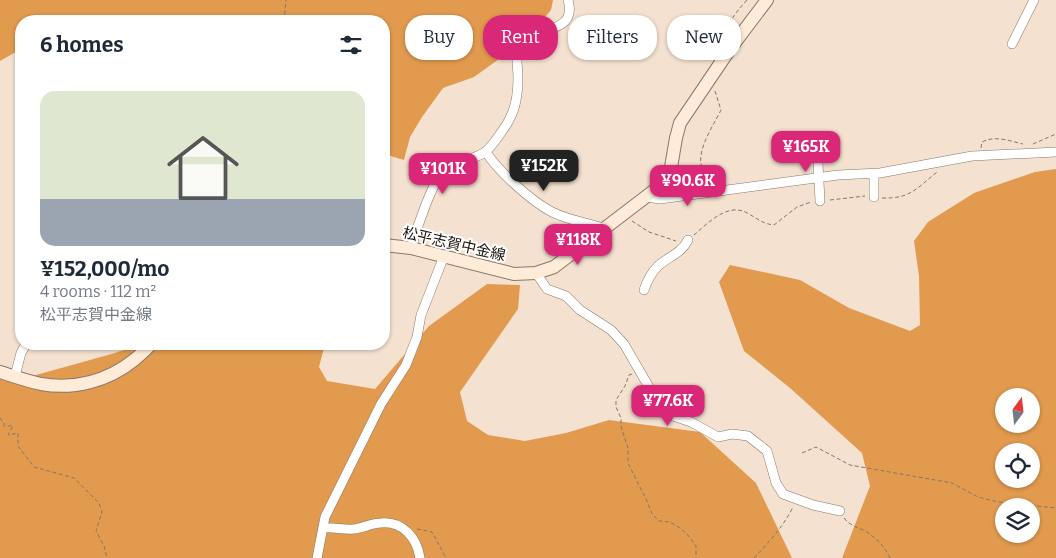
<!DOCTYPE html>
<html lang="en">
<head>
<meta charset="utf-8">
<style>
	body { margin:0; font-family:Bitter,"Noto Sans JP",serif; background:#f6f6f7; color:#1f2937; height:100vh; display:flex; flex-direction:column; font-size:19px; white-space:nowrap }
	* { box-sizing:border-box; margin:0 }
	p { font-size:16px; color:#747a83 }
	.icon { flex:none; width:28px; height:28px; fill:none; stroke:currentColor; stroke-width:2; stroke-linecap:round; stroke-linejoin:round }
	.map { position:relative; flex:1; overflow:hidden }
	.panel { position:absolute; left:15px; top:15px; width:375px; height:335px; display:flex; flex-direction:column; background:#fff; border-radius:20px; box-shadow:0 1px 4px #0004 }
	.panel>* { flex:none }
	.banner { position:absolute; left:405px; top:15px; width:475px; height:45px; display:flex; gap:10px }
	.needle { width:32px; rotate:15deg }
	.fabs { position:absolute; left:995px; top:388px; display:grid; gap:10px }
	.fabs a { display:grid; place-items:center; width:45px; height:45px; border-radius:50%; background:#fff; box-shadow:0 1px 4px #0004; font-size:25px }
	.price { position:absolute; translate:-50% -42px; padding:0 11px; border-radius:10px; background:#db2777; color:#fff; font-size:16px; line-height:32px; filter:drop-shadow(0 1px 2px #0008) }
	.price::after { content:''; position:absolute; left:50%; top:30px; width:15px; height:11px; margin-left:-8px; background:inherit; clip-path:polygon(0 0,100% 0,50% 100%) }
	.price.on { background:#222; color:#fff }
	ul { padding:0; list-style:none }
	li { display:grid; align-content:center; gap:10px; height:265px; padding:0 25px }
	li span { display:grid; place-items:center; height:155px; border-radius:15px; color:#555 }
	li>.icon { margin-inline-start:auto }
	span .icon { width:90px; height:90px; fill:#fffc; stroke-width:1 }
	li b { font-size:21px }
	h2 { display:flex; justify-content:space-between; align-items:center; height:60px; padding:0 25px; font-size:21px }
	.tag { padding:0 18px; border-radius:20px; background:#fff; box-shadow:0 1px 4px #0004; font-size:18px; line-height:45px }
	.tag.on { background:#db2777; color:#fff }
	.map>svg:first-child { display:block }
</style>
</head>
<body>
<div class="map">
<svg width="1056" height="558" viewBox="0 0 1056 558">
	<rect width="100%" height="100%" fill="#f4e1cf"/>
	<path fill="#e19a4e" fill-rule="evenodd" d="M0,0H553L551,10L533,31L506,54L474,77L443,88L422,117L410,137L404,160L384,154V21H21V49L0,61Z
		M1056,169V558H842L870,486L862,453L790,388L744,351L719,282L730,265L800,280L849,308L910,331L920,325L919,276L914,241L928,222L974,193L1035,172ZM1031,396V424H1004V396ZM1004,451H1031V479H1004ZM1004,506H1031V534H1004Z
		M487,284L520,285L518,309L460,392L467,421L488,435L525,441L566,433L609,420L700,432L756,483L792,558H0V377L36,375L115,353L140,344H325L319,367L327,381L375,389L429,326Z"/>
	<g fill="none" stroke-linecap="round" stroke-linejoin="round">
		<defs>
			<path id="minor" d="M1012,44L1034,0
				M817,144L820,201
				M486,152C498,171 531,201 552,212C568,220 587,223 604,228
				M647,197L660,199L838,175L880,173L972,156L1056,152
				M874,197V174
				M411,248C416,231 433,178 446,168C458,160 474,160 485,152C491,148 507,125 510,118C516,107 518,90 518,77C518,66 514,53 521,44C534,26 578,35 568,0
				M536,273L547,289L566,296L580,310L611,330L624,344L664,413L691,422L718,437L732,434L748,436L767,451L776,483L783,494L813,505L840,511
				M644,290C647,281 651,273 658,266C669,256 681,254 688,240
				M15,376L21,353L26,344
				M323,528C334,527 344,530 354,529C363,528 372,523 381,523C403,521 417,538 420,558
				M317,558L325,517L381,404L406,365L417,337L421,315L444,256"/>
			<path id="secondary" d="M384,245L411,248L514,274L536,273L554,267L660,186L670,173L676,138L680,123L730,49L767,0
				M0,372C13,376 27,381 41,384C74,390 108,381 134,360C140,355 146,350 151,344"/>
		</defs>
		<use href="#minor" stroke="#8a7868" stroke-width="10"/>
		<use href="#secondary" stroke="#8a7868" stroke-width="14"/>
		<path stroke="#84786b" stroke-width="1" stroke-dasharray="4 2.5" stroke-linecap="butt" d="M284,21L286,0
			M722,42C727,24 735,13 747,0
			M715,91L721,110C714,125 689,160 707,174C711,178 719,179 724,182
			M1033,144L1056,134
			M981,148L982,142C995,135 1010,141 1023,144
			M882,198C910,199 916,189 937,172
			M830,200L865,196
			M632,221L649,232L676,241
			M694,235C709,222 729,201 749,214C758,219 763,224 774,225L797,207L811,202
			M632,374L629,375L625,386L616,400V407L621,418V427L628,448V463L647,501L652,514L659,521L670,522L680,528L688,535L696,546V558
			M0,418L4,423V426H13L8,435L18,433V446L34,467L74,478L99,503L102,512L96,531L104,546L107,558
			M802,453L816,447L850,465L952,483L978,497L998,502L1056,508
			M844,518C849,525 857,527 865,531C876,538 885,546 890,558
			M417,529L432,532L446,558
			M754,558C769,542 783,527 793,507"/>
		<use href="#minor" stroke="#fff" stroke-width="9"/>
		<use href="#secondary" stroke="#feecd9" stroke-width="12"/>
	</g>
	<g text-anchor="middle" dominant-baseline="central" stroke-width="4" stroke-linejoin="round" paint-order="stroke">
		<g font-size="15" fill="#1c160f" stroke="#fff">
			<text transform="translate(454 244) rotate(13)">松平志賀中金線</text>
		</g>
	</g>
</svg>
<div class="fabs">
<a><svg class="needle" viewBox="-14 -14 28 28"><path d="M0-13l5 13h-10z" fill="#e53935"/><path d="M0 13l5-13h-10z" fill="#747a83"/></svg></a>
<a><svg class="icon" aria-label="locate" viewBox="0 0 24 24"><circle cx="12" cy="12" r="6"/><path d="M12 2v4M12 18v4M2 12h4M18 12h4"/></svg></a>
<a><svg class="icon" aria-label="layers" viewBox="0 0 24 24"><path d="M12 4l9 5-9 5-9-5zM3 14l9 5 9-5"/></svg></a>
</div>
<b class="price" style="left:806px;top:173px">¥165K</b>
<b class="price on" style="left:544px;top:192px">¥152K</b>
<b class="price" style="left:443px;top:195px">¥101K</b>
<b class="price" style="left:688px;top:207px">¥90.6K</b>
<b class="price" style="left:578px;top:266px">¥118K</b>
<b class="price" style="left:668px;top:427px">¥77.6K</b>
<div class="banner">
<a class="tag">Buy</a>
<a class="tag on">Rent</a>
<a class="tag">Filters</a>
<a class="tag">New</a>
</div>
<section class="panel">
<h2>6 homes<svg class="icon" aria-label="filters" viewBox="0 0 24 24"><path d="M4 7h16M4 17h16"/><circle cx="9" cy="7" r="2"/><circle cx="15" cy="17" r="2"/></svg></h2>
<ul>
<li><span style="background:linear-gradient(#dfe7d0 70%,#9aa5b1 0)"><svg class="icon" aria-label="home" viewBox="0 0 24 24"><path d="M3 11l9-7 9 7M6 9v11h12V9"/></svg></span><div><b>¥152,000/mo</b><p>4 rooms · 112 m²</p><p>松平志賀中金線</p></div></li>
</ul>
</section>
</div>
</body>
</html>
